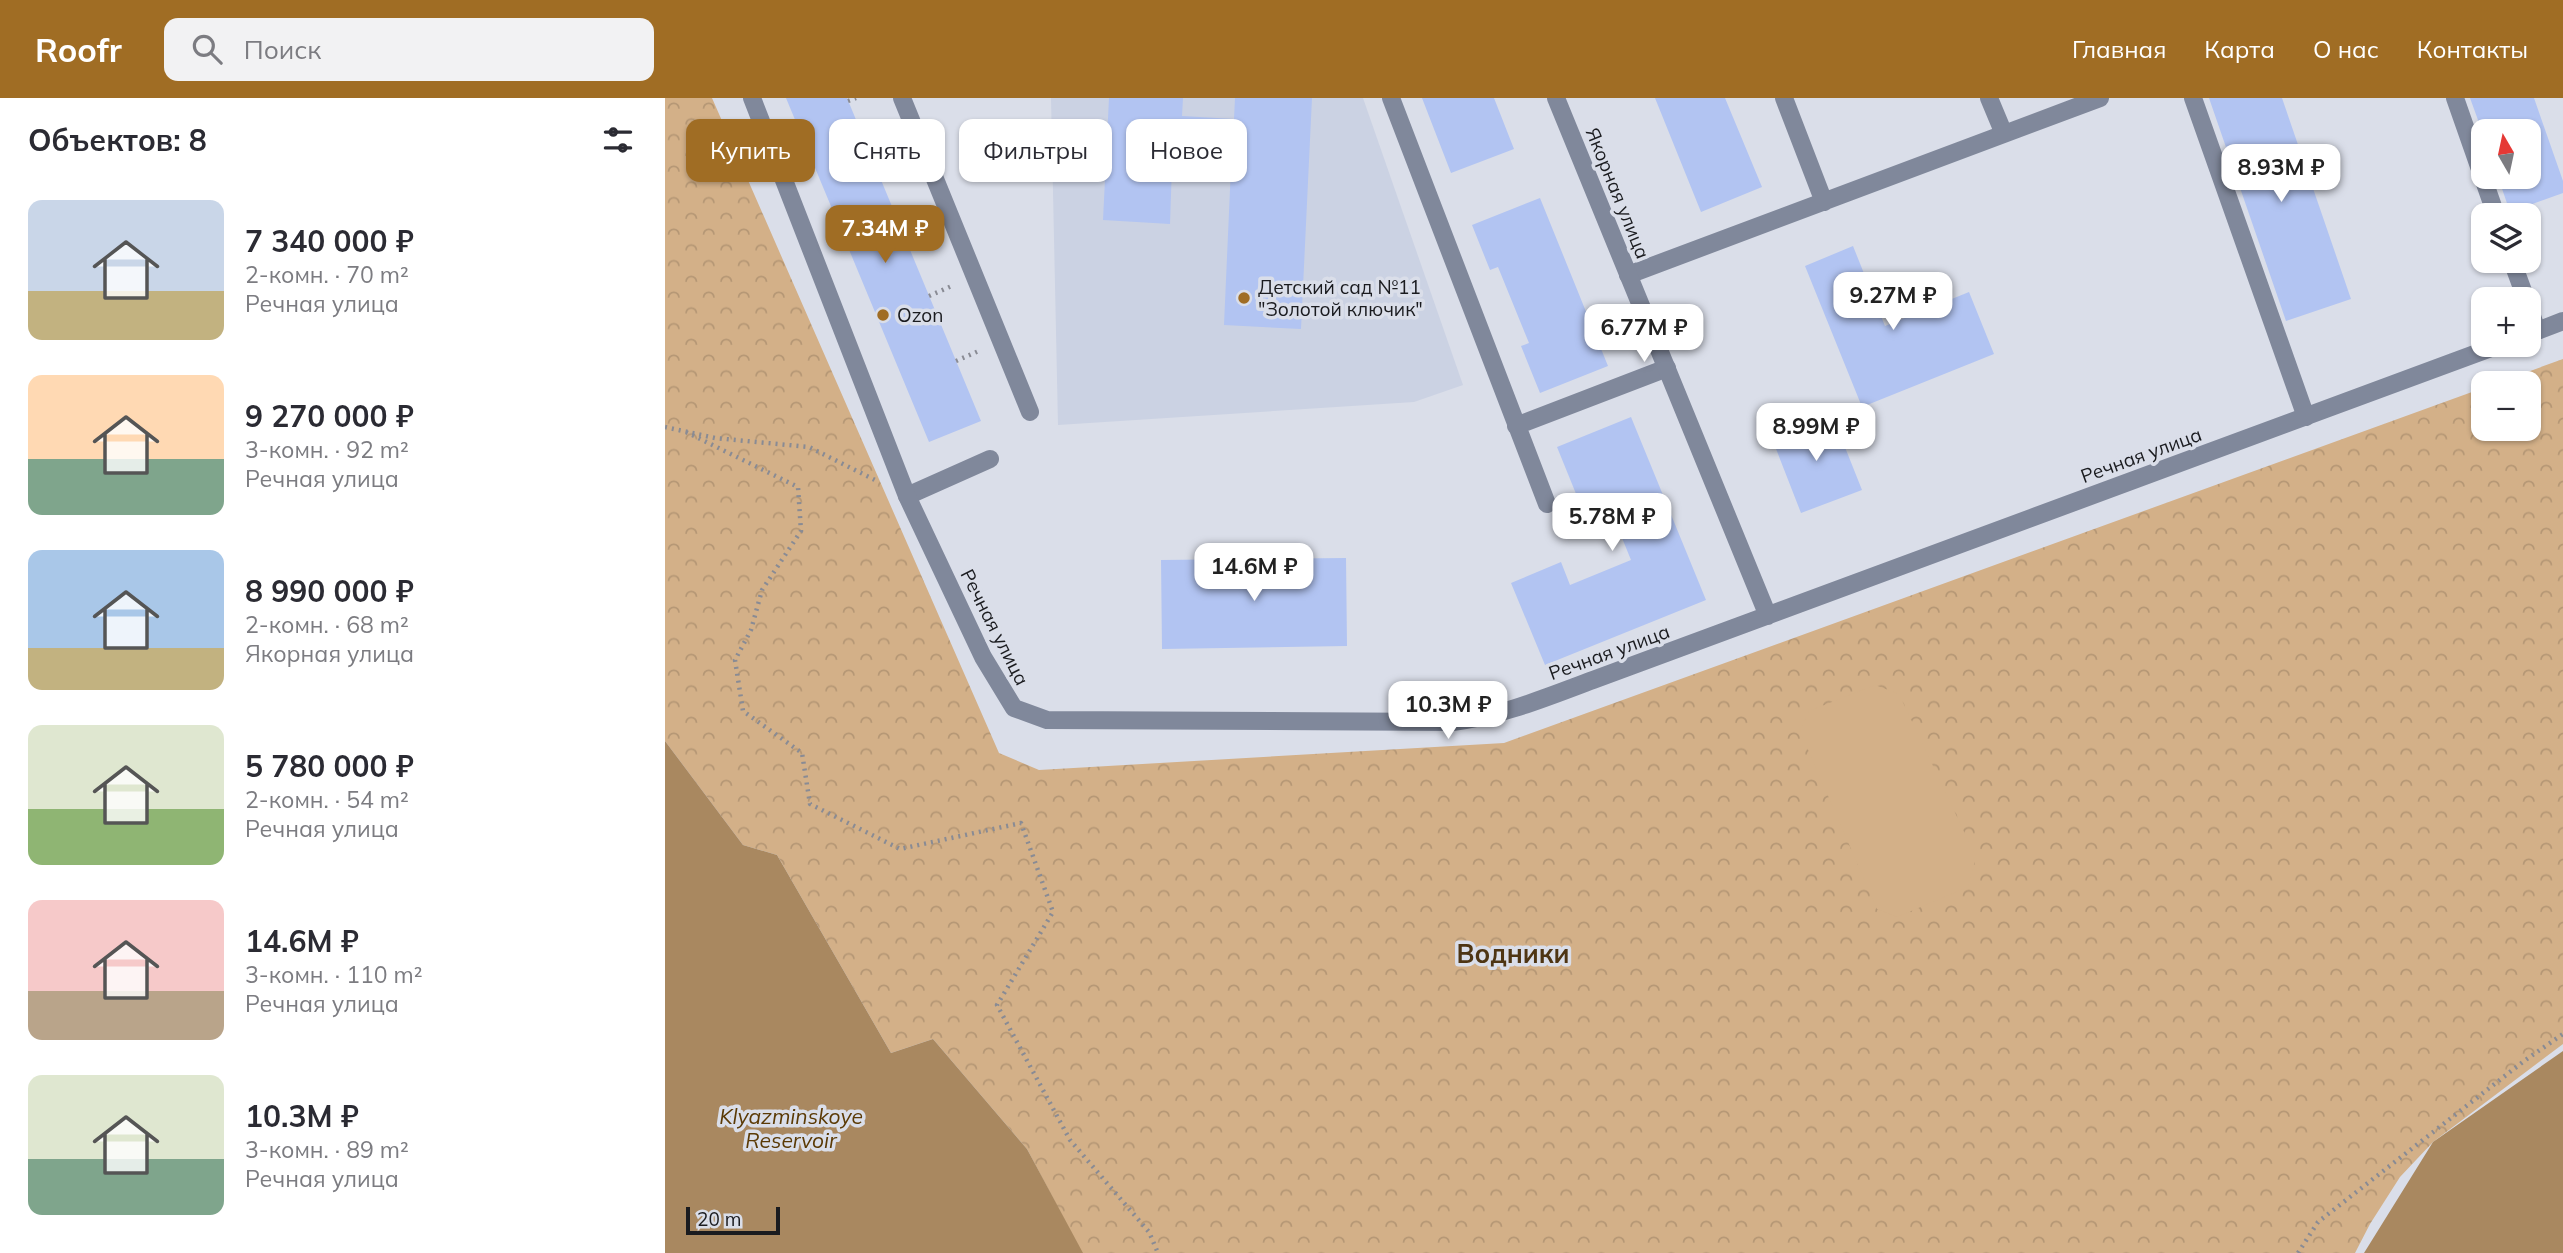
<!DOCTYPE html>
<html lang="ru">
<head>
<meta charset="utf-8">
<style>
	body { margin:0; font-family:Mulish,sans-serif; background:#f2f2f3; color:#2b2b33; height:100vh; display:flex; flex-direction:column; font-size:26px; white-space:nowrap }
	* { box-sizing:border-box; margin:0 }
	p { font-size:23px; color:#7c7c81 }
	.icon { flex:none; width:38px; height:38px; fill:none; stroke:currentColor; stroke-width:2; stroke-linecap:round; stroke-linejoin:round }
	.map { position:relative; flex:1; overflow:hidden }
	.details { display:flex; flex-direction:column; background:#fff; width:665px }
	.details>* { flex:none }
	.top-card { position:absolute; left:21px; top:21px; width:665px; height:63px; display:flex; gap:14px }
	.needle { width:46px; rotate:351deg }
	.fabs { position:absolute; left:1806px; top:21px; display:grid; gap:14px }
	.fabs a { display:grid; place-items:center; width:70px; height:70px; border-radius:14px; background:#fff; box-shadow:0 2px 5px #0004; font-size:35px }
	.scale { position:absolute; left:21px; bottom:18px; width:94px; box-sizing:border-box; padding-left:7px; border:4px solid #1a1b1f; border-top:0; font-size:19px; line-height:24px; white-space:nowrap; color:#1a1b1f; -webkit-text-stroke:5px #dadee9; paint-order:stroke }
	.price { position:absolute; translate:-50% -60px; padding:0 16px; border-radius:14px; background:#fff; color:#222; font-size:23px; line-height:46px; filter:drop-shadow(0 2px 4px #0008) }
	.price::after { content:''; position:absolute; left:50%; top:42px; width:21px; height:16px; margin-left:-10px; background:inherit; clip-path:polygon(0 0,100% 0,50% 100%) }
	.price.active { background:#a06d24; color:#fff }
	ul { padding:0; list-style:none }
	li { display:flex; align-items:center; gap:21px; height:175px; padding:0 28px }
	li span { display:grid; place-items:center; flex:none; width:196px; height:140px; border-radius:14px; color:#555 }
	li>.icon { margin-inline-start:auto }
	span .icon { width:84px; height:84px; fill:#fffc; stroke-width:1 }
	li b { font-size:30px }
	h2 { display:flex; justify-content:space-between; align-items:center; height:84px; padding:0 28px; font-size:30px }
	.chip { padding:0 24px; border-radius:14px; background:#fff; box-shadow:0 2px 5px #0004; font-size:24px; line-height:63px }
	.chip.active { background:#a06d24; color:#fff }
	header { display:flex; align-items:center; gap:42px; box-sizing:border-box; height:98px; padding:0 35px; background:#a06d24; color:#fff }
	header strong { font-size:33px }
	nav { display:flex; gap:38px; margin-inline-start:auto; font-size:24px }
	.search { width:490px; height:63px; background:#f2f2f3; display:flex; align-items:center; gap:18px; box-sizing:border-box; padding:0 24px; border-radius:14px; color:#7c7c81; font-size:26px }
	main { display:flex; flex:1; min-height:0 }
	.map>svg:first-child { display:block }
</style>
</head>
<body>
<header>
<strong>Roofr</strong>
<div class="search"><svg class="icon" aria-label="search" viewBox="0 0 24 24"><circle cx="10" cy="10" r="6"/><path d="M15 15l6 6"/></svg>Поиск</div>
<nav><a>Главная</a><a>Карта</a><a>О нас</a><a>Контакты</a></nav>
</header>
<main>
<section class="details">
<h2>Объектов: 8<svg class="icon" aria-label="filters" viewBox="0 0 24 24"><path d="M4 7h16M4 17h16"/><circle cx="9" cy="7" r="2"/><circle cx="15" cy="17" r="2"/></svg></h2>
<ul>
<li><span style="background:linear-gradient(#c9d6e8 65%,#c2b280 0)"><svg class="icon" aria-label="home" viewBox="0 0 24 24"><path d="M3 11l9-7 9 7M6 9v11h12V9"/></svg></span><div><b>7 340 000 ₽</b><p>2-комн. · 70 m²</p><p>Речная улица</p></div></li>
<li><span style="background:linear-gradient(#ffd9b3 60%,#7fa58c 0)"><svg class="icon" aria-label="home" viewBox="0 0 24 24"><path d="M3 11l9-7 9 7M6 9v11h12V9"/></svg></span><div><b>9 270 000 ₽</b><p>3-комн. · 92 m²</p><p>Речная улица</p></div></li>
<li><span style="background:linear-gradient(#a9c7e8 70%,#c2b280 0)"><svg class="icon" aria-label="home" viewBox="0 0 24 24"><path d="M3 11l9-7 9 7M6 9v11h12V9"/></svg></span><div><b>8 990 000 ₽</b><p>2-комн. · 68 m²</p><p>Якорная улица</p></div></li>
<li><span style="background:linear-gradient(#dfe7d0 60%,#8fb573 0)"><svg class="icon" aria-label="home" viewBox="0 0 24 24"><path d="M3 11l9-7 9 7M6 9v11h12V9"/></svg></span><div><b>5 780 000 ₽</b><p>2-комн. · 54 m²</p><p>Речная улица</p></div></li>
<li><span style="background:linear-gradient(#f6c9c9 65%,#b9a48a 0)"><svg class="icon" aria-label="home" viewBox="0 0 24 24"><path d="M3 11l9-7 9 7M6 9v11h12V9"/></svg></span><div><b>14.6M ₽</b><p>3-комн. · 110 m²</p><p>Речная улица</p></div></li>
<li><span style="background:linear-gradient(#dfe7d0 60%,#7fa58c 0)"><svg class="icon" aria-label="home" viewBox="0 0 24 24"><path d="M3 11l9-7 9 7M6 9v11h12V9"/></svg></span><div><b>10.3M ₽</b><p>3-комн. · 89 m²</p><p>Речная улица</p></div></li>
</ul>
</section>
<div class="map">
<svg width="1898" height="1155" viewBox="0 0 1898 1155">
	<defs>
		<pattern id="park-crowns" width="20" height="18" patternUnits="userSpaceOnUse" patternTransform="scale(1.75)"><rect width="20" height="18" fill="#d3b088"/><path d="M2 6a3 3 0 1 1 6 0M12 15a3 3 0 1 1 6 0" fill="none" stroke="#b59775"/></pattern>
	</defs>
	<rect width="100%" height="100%" fill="#dadee9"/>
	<path fill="#cbd2e3" d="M386,0H698L798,287L749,304L393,327Z"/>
	<path fill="url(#park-crowns)" d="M0,0H47L334,655L374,672L839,645L1818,290V331H1864V285H1832L1898,261V946L1768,1044L1735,1079L1705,1126L1690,1155H417L362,1051L268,941L226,955L112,757L78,747L0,643Z"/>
	<path fill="#d3b088" d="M1210,587L1234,596L1311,759L1303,789L1232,819L1212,811L1135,633L1144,613Z"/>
	<path fill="#a98860" d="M0,643L78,747L112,757L226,955L268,941L362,1051L418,1155H0Z
		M1898,953V1155H1699L1768,1044Z"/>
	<path fill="#b2c4f2" d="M121,0H182L316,323L264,344Z
		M444,0H518L517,18L569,21L570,0H647L636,231L559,227L566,69L507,67L505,126L438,122Z
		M757,0H829L849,51L786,75Z
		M990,0H1060L1097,89L1036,114Z
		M1544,0H1617L1686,201L1621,223Z
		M1805,0H1869L1898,83V95L1845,114L1833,79H1864V33H1817Z
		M875,100L943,268L875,295L856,248L864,245L833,169L825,172L807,127Z
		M1188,148L1220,228L1304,194L1329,256L1197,309L1140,168Z
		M1166,314L1197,392L1136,415L1106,338Z
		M966,319L1041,502L880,567L846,485L896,464L905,487L966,462L942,403L918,413L892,349Z
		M681,460L682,548L497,551L496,462Z"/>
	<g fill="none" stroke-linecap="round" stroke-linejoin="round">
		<path stroke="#898b94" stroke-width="4.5" stroke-dasharray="2 5" stroke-linecap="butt" d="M183,3L191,0
			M210,68L235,58
			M237,133L262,123
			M264,198L289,187
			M291,263L316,252
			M0,329L50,340L144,349L210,382
			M21,334L133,389L136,433L97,492L86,532L70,562L78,613L137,655L145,706L235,751L356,725L388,814L332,907L405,1042L484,1134L493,1155
			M1633,1155L1653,1124L1859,963L1898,936"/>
		<path stroke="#80889b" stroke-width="18" d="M237,0L365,314
			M726,0L882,406
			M1119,0L1159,104
			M1324,0L1339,36
			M1528,0L1641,319
			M1790,0L1831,117
			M1847,163L1861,201
			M963,177L1435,0
			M1864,209L1872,233
			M851,328L1002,270
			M242,398L325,361"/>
		<path stroke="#80889b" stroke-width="18" d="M87,0L242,398L318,559L349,610L382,622L788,624C837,618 882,599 928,582L1834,247
			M891,0L1103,518
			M1864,236L1898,223"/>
	</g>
	<g fill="#a06d24" stroke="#dadee9" stroke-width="2.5">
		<circle cx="579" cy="200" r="7"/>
		<circle cx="218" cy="217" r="7"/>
	</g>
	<g text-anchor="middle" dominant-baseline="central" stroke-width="7" stroke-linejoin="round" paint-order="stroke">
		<g font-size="19" fill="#1a1b1f" stroke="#dadee9">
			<text transform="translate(953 95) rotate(68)">Якорная улица</text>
			<text transform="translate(1476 357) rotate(-20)">Речная улица</text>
			<text transform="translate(330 529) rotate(63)">Речная улица</text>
			<text transform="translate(944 554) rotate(-20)">Речная улица</text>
		</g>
		<g font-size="19" fill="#1a1b1f" stroke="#dadee9" text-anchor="start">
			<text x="593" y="189">Детский сад №11<tspan x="593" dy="22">"Золотой ключик"</tspan></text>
			<text x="232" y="217">Ozon</text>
		</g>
		<g font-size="21" font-style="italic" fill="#5b3a05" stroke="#dadee9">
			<text x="126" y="1018">Klyazminskoye<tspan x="126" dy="24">Reservoir</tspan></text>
		</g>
		<g font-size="26" font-weight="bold" fill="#4e3513" stroke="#dadee9">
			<text x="848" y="855">Водники</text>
		</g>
	</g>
</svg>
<div class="fabs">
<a><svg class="needle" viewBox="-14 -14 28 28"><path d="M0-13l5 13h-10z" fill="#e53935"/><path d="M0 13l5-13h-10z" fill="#7c7c81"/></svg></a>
<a><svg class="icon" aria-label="layers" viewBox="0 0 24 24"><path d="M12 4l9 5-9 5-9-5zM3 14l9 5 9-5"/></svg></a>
<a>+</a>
<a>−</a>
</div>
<div class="scale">20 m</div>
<b class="price" style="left:1616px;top:106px">8.93M ₽</b>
<b class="price active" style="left:220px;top:167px">7.34M ₽</b>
<b class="price" style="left:1228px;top:234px">9.27M ₽</b>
<b class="price" style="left:979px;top:266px">6.77M ₽</b>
<b class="price" style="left:1151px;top:365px">8.99M ₽</b>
<b class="price" style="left:947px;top:455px">5.78M ₽</b>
<b class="price" style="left:589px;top:505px">14.6M ₽</b>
<b class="price" style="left:783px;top:643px">10.3M ₽</b>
<div class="top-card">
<a class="chip active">Купить</a>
<a class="chip">Снять</a>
<a class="chip">Фильтры</a>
<a class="chip">Новое</a>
</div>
</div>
</main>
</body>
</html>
